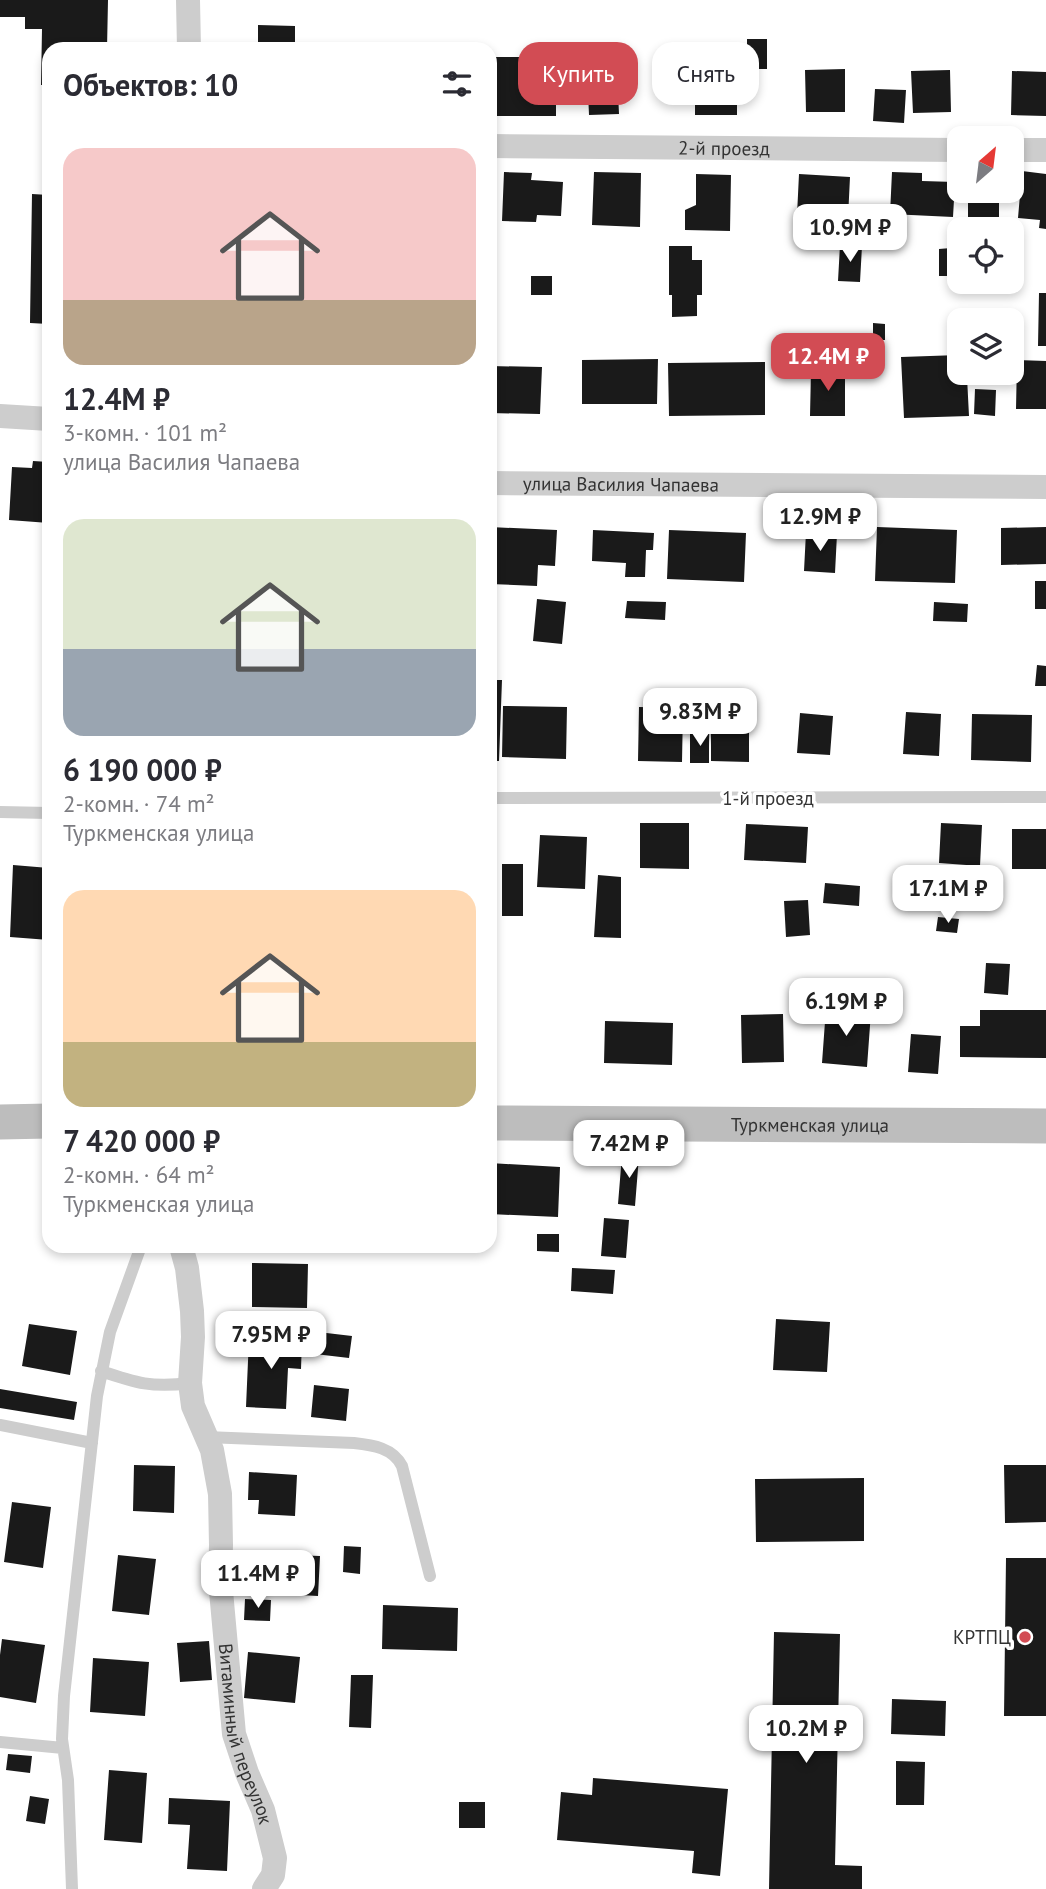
<!DOCTYPE html>
<html lang="ru">
<head>
<meta charset="utf-8">
<style>
	body { margin:0; font-family:"PT Sans",sans-serif; background:#f7f7f7; color:#2b2b33; height:100vh; display:flex; flex-direction:column; font-size:26px; white-space:nowrap }
	* { box-sizing:border-box; margin:0 }
	p { font-size:23px; color:#7c7c81 }
	.icon { flex:none; width:38px; height:38px; fill:none; stroke:currentColor; stroke-width:2; stroke-linecap:round; stroke-linejoin:round }
	.map { position:relative; flex:1; overflow:hidden }
	.drawer { position:absolute; left:42px; top:42px; width:455px; height:1211px; display:flex; flex-direction:column; background:#fff; border-radius:21px; box-shadow:0 4px 10px #0003 }
	.drawer>* { flex:none }
	.banner { position:absolute; left:518px; top:42px; width:422px; height:63px; display:flex; gap:14px }
	.needle { width:46px; rotate:28deg }
	.fabs { position:absolute; left:947px; top:126px; display:grid; gap:14px }
	.fabs a { display:grid; place-items:center; width:77px; height:77px; border-radius:14px; background:#fff; box-shadow:0 4px 10px #0003; font-size:35px }
	.price { position:absolute; translate:-50% -60px; padding:0 16px; border-radius:14px; background:#fff; color:#222; font-size:23px; line-height:46px; filter:drop-shadow(0 2px 4px #0008) }
	.price::after { content:''; position:absolute; left:50%; top:42px; width:21px; height:16px; margin-left:-10px; background:inherit; clip-path:polygon(0 0,100% 0,50% 100%) }
	.price.on { background:#d24c54; color:#fff }
	ul { padding:0; list-style:none }
	li { display:grid; align-content:center; gap:14px; height:371px; padding:0 21px }
	li span { display:grid; place-items:center; height:217px; border-radius:21px; color:#555 }
	li>.icon { margin-inline-start:auto }
	span .icon { width:126px; height:126px; fill:#fffc; stroke-width:1 }
	li b { font-size:30px }
	h2 { display:flex; justify-content:space-between; align-items:center; height:84px; padding:0 21px; font-size:30px }
	.chip { padding:0 24px; border-radius:21px; background:#fff; box-shadow:0 4px 10px #0003; font-size:24px; line-height:63px }
	.chip.on { background:#d24c54; color:#fff }
	.map>svg:first-child { display:block }
</style>
</head>
<body>
<div class="map">
<svg width="1046" height="1889" viewBox="0 0 1046 1889">
	<rect width="100%" height="100%" fill="#fff"/>
	<path fill="#1a1a1a" d="M0,0H108L107,49H49V85H41L42,29H25V17H0Z
		M258,25L295,26V49H258Z
		M747,39H767V69H747Z
		M490,57H556V116H490Z
		M625,68L626,93H618L619,114L589,115L587,70Z
		M695,68H737V115H695Z
		M845,69V112H806L805,70Z
		M950,70L951,112L913,113L911,71Z
		M1012,71L1046,72V116L1011,115Z
		M875,89L906,90L904,123L873,121Z
		M1022,171L1046,174V229L1039,228L1040,220L1018,218Z
		M504,172L532,173L531,180L563,182L561,216L537,215L536,222L502,221Z
		M594,172L641,173L640,227L592,225Z
		M892,172L922,173V181L955,182L953,217L890,214Z
		M696,174L731,175L730,231L685,230V210L696,205Z
		M799,174L850,177L848,218L797,215Z
		M968,191H999V229H968Z
		M32,194L49,195V324L30,323Z
		M951,233H959V276H939V249L951,248Z
		M840,245L862,246L860,282L838,281Z
		M669,246H692V260H702V295H697V316L672,317V295H669Z
		M531,276H552V295H531Z
		M1039,293H1046V346H1038Z
		M873,323L885,324V340H873Z
		M865,334L866,358H849L848,335Z
		M959,355L960,377H967L969,416L904,418L901,357Z
		M658,359L657,404H582V360Z
		M1017,360L1046,361V409H1016Z
		M765,362V415L669,416L668,363Z
		M490,366L542,367L540,414L490,413Z
		M811,370L845,371V416H810Z
		M975,389L996,390L995,416L974,414Z
		M33,461L49,462V523L9,520L12,467L32,468Z
		M490,527L557,530L555,566L538,565L537,586L490,584Z
		M877,527L957,530L955,583L875,581Z
		M1046,527V564L1001,565V528Z
		M593,530L654,533L653,550H646L645,577H625L626,563L592,561Z
		M669,530L746,533L744,582L667,579Z
		M806,532L837,534L835,573L804,571Z
		M1035,581H1046V609H1035Z
		M537,599L566,602L562,644L533,641Z
		M627,601L666,602L665,620L625,618Z
		M934,602L968,604L967,622L933,621Z
		M1037,665L1046,666V686H1035Z
		M490,680H502L499,761H490Z
		M503,706L567,707L566,759L502,757Z
		M639,707L683,708L682,762L638,761Z
		M906,712L941,714L939,756L903,754Z
		M800,713L833,716L830,755L797,753Z
		M972,714L1032,715L1031,762L971,760Z
		M711,715H749V762L711,761Z
		M690,733H709V763H690Z
		M640,823H689V869L640,868Z
		M941,823L982,825L980,866L939,863Z
		M746,824L808,827L806,863L744,860Z
		M1012,829H1046V869H1012Z
		M540,835L587,837L585,889L537,887Z
		M502,864H523V916H502Z
		M13,865L49,868V940L10,937Z
		M598,875L621,877V938L594,937Z
		M825,883L860,886L859,906L823,903Z
		M808,900L810,935L786,937L784,901Z
		M938,917L959,919L957,933L936,931Z
		M986,963L1010,964L1008,995L984,993Z
		M826,1008L871,1012L867,1067L822,1063Z
		M980,1010H1046V1058L960,1057V1026H980Z
		M783,1014L784,1062L742,1063L741,1015Z
		M605,1021L673,1023L672,1065L604,1063Z
		M911,1034L941,1036L938,1074L908,1072Z
		M622,1155L639,1156L635,1206L618,1204Z
		M490,1163L560,1167L558,1217L490,1214Z
		M604,1218L629,1220L626,1258L601,1256Z
		M537,1234H559V1252L537,1251Z
		M252,1263L308,1264L307,1308L252,1307Z
		M572,1268L615,1270L613,1294L571,1291Z
		M776,1319L830,1322L827,1372L773,1370Z
		M29,1324L77,1331L70,1375L22,1366Z
		M318,1332L352,1336L349,1358L315,1354Z
		M249,1338L302,1340L301,1369L288,1368L286,1409L246,1407Z
		M314,1385L349,1389L346,1421L311,1417Z
		M0,1389L77,1402L74,1420L0,1408Z
		M134,1465L175,1466L174,1513L133,1511Z
		M1004,1465H1046V1522L1005,1523Z
		M249,1472L297,1475L295,1516L258,1514L259,1500H248Z
		M864,1478V1541L756,1542L755,1479Z
		M12,1502L51,1507L43,1568L4,1562Z
		M344,1546L361,1547L360,1574L343,1572Z
		M264,1554L320,1556L318,1596L262,1593Z
		M118,1555L156,1559L149,1615L112,1611Z
		M1006,1558H1046V1716H1004Z
		M245,1599L271,1600L270,1621L244,1620Z
		M383,1605L458,1608L457,1651L382,1649Z
		M774,1632L840,1634L835,1865L862,1866V1889H769Z
		M2,1639L45,1645L36,1703L0,1697V1655Z
		M209,1641L212,1680L180,1682L177,1643Z
		M248,1652L300,1657L295,1703L244,1698Z
		M93,1658L149,1662L145,1716L90,1712Z
		M351,1675H373L371,1728L349,1727Z
		M892,1699L946,1701L945,1736L891,1734Z
		M8,1754L32,1756L30,1773L6,1770Z
		M896,1761L925,1762L924,1805H896Z
		M109,1770L147,1773L142,1843L104,1840Z
		M593,1778L728,1789L720,1876L692,1873L694,1851L557,1840L561,1792L592,1795Z
		M30,1796L49,1799L45,1824L26,1821Z
		M169,1798L230,1801L227,1871L187,1869L190,1825L168,1824Z
		M459,1802H485V1828H459Z"/>
	<g fill="none" stroke-linecap="round" stroke-linejoin="round">
		<path stroke="#cdcdcd" stroke-width="12" d="M490,798L1046,797
			M0,812L49,813
			M101,1371C136,1383 152,1388 190,1383
			M0,1425L92,1443
			M206,1437L354,1443C373,1445 393,1448 402,1466L430,1576
			M0,1742L63,1748
			M72,1889L68,1780L62,1739L64,1696L97,1396L110,1332L141,1246"/>
		<g stroke="#cdcdcd" stroke-width="24">
			<path d="M188,0L189,49"/>
			<path id="s1" d="M490,146L959,150"/>
			<path d="M1012,150H1046"/>
			<path d="M0,416L49,419"/>
			<path id="s2" d="M490,483L1046,487"/>
			<path id="s3" d="M181,1246L187,1268L192,1311L193,1337L190,1383L193,1406L212,1450L220,1494L221,1545L220,1580L234,1734L247,1773L263,1810L275,1858L273,1875L264,1889"/>
		</g>
		<g stroke="#bdbdbd" stroke-width="35">
			<path d="M0,1122L49,1121"/>
			<path id="s4" d="M490,1123L1046,1126"/>
		</g>
	</g>
	<circle fill="#d24c54" stroke="#fff" stroke-width="2.5" cx="1025" cy="1637" r="7"/>
	<g text-anchor="middle" dominant-baseline="central" stroke-width="7" stroke-linejoin="round" paint-order="stroke">
		<g font-size="19" fill="#333" stroke="#fff">
			<text stroke="none"><textPath href="#s1" startOffset="234">2-й проезд</textPath></text>
			<text stroke="none"><textPath href="#s2" startOffset="131">улица Василия Чапаева</textPath></text>
			<text x="768" y="798">1-й проезд</text>
			<text stroke="none"><textPath href="#s4" startOffset="320">Туркменская улица</textPath></text>
			<text stroke="none"><textPath href="#s3" startOffset="497">Витаминный переулок</textPath></text>
		</g>
		<g font-size="19" fill="#333" stroke="#fff" text-anchor="end">
			<text x="1011" y="1637">КРТПЦ</text>
		</g>
	</g>
</svg>
<div class="fabs">
<a><svg class="needle" viewBox="-14 -14 28 28"><path d="M0-13l5 13h-10z" fill="#e53935"/><path d="M0 13l5-13h-10z" fill="#7c7c81"/></svg></a>
<a><svg class="icon" aria-label="locate" viewBox="0 0 24 24"><circle cx="12" cy="12" r="6"/><path d="M12 2v4M12 18v4M2 12h4M18 12h4"/></svg></a>
<a><svg class="icon" aria-label="layers" viewBox="0 0 24 24"><path d="M12 4l9 5-9 5-9-5zM3 14l9 5 9-5"/></svg></a>
</div>
<b class="price" style="left:850px;top:264px">10.9M ₽</b>
<b class="price on" style="left:828px;top:393px">12.4M ₽</b>
<b class="price" style="left:820px;top:553px">12.9M ₽</b>
<b class="price" style="left:700px;top:748px">9.83M ₽</b>
<b class="price" style="left:948px;top:925px">17.1M ₽</b>
<b class="price" style="left:846px;top:1038px">6.19M ₽</b>
<b class="price" style="left:629px;top:1180px">7.42M ₽</b>
<b class="price" style="left:271px;top:1371px">7.95M ₽</b>
<b class="price" style="left:258px;top:1610px">11.4M ₽</b>
<b class="price" style="left:806px;top:1765px">10.2M ₽</b>
<div class="banner">
<a class="chip on">Купить</a>
<a class="chip">Снять</a>
</div>
<section class="drawer">
<h2>Объектов: 10<svg class="icon" aria-label="filters" viewBox="0 0 24 24"><path d="M4 7h16M4 17h16"/><circle cx="9" cy="7" r="2"/><circle cx="15" cy="17" r="2"/></svg></h2>
<ul>
<li><span style="background:linear-gradient(#f6c9c9 70%,#b9a48a 0)"><svg class="icon" aria-label="home" viewBox="0 0 24 24"><path d="M3 11l9-7 9 7M6 9v11h12V9"/></svg></span><div><b>12.4M ₽</b><p>3-комн. · 101 m²</p><p>улица Василия Чапаева</p></div></li>
<li><span style="background:linear-gradient(#dfe7d0 60%,#9aa5b1 0)"><svg class="icon" aria-label="home" viewBox="0 0 24 24"><path d="M3 11l9-7 9 7M6 9v11h12V9"/></svg></span><div><b>6 190 000 ₽</b><p>2-комн. · 74 m²</p><p>Туркменская улица</p></div></li>
<li><span style="background:linear-gradient(#ffd9b3 70%,#c2b280 0)"><svg class="icon" aria-label="home" viewBox="0 0 24 24"><path d="M3 11l9-7 9 7M6 9v11h12V9"/></svg></span><div><b>7 420 000 ₽</b><p>2-комн. · 64 m²</p><p>Туркменская улица</p></div></li>
</ul>
</section>
</div>
</body>
</html>
